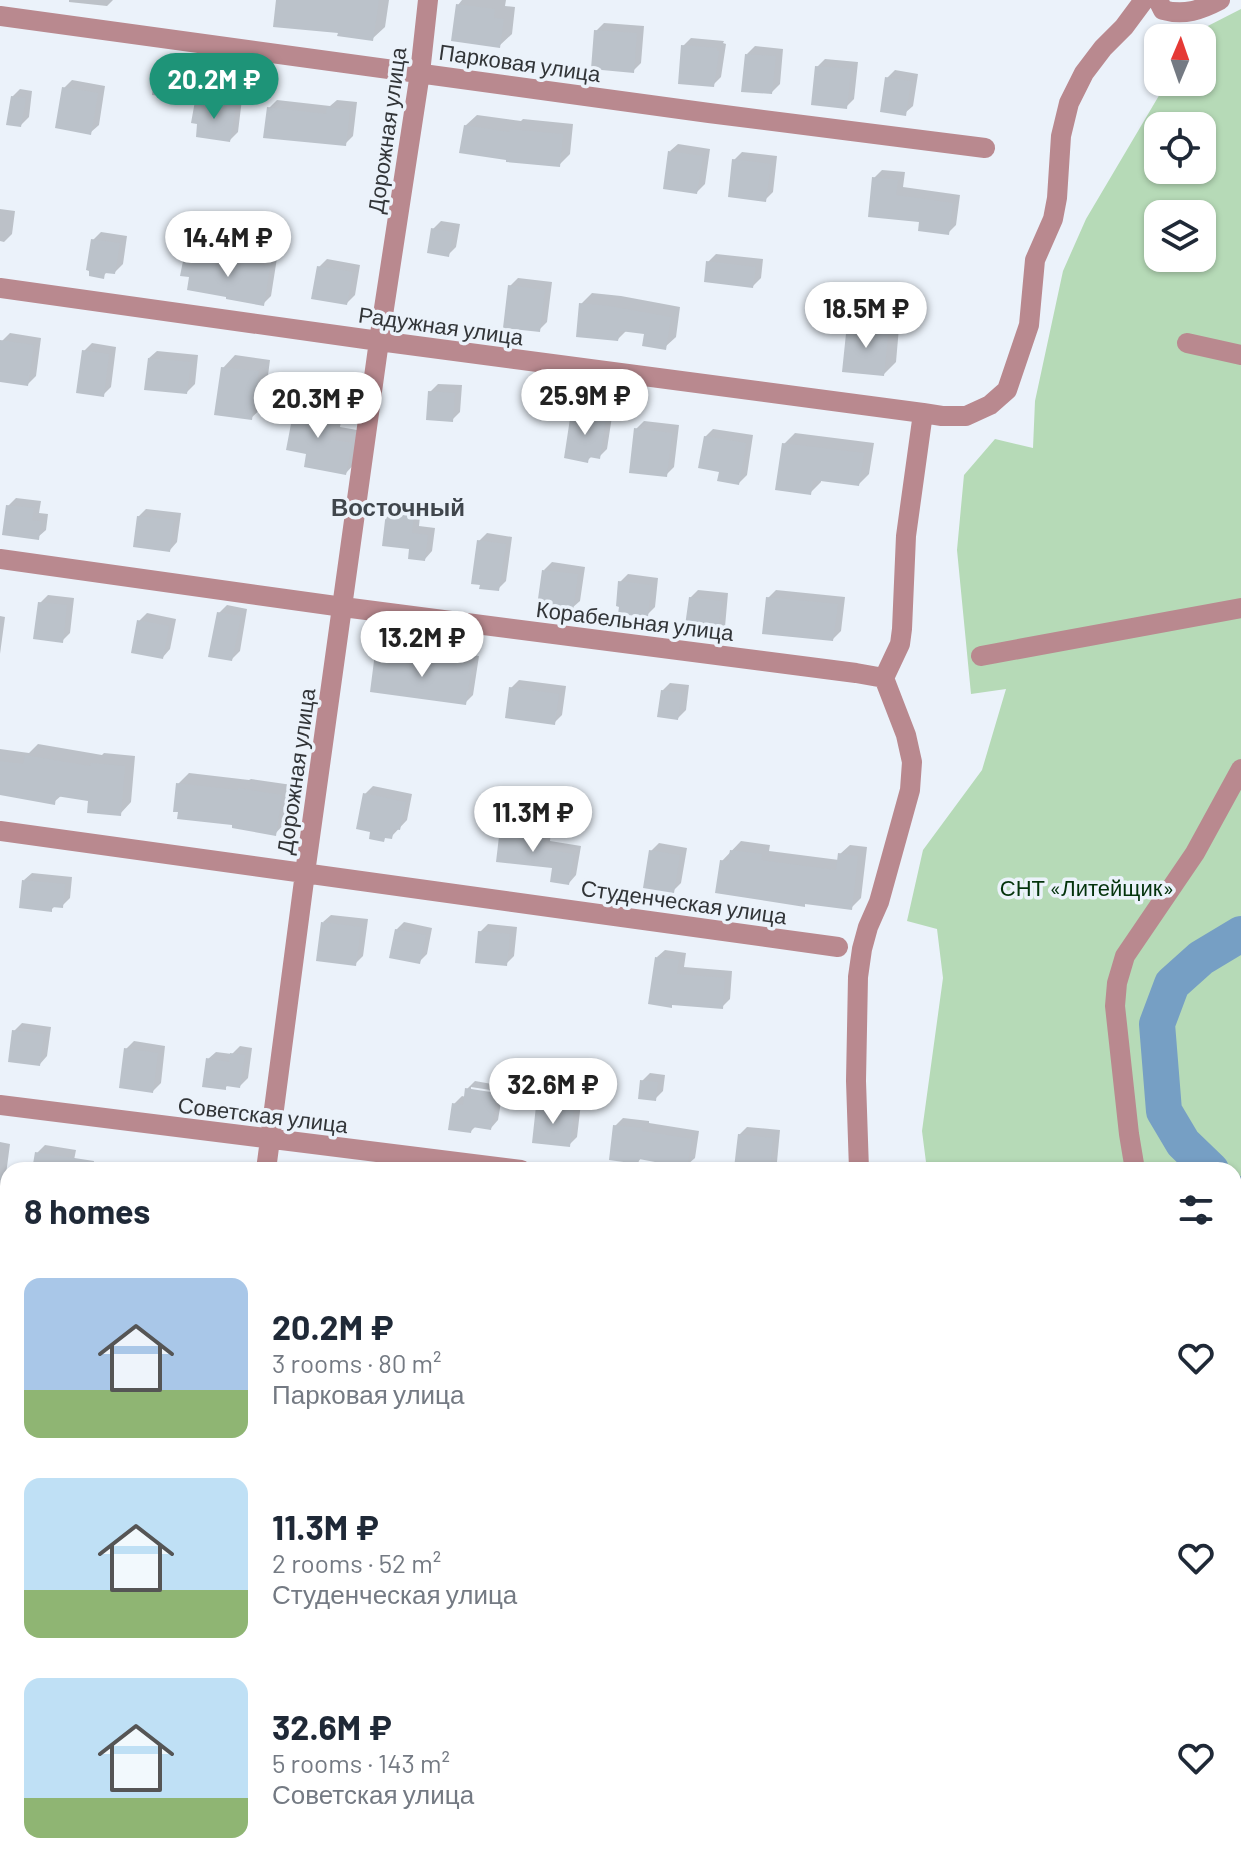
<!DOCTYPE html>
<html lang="en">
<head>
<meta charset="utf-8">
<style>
	body { margin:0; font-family:Barlow,sans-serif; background:#f6f6f7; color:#1f2937; height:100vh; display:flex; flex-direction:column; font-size:30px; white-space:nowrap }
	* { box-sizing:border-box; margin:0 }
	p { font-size:26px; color:#747a83 }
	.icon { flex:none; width:44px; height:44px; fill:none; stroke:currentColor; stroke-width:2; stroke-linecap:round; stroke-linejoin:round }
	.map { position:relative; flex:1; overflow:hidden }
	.drawer { position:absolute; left:0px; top:1162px; width:1242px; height:714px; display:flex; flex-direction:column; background:#fff; border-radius:24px 24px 0 0; box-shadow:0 2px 6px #0004 }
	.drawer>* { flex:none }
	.needle { width:52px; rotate:2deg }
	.tools { position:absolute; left:1144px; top:24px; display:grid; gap:16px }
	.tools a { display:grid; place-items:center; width:72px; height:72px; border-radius:16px; background:#fff; box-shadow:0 2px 6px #0004; font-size:40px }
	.price { position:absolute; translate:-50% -68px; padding:0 18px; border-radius:28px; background:#fff; color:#222; font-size:26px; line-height:52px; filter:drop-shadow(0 2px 4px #0008) }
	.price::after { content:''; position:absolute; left:50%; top:48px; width:24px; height:18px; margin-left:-12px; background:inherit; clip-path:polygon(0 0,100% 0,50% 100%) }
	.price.active { background:#1e9478; color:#fff }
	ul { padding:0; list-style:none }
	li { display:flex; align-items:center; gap:24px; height:200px; padding:0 24px }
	li span { display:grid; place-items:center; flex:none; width:224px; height:160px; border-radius:16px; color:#555 }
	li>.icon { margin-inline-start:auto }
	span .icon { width:96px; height:96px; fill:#fffc; stroke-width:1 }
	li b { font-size:34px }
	h2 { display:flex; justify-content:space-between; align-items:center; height:96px; padding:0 24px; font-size:34px }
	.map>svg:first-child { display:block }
</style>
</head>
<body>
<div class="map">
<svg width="1241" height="1875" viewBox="0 0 1241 1875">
	<rect width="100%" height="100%" fill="#ebf2fa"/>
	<path fill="#b6dab7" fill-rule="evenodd" d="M1241,9V1558L1234,1564V1170H927L922,1131L943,978L937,929L907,921L923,850L982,770L1006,689L971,694L957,550L964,475L995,439L1033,448L1035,401L1063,271L1086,219L1167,82H1202V38H1193L1198,31ZM1158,126H1202V170H1158ZM1158,214H1202V258H1158Z
		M1241,1724V1875H1013L1024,1868H1234V1729Z"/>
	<path fill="#0003" d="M69,0H113L107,6L69,2Z
		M344,0H389L385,27L372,39Z
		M462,0H506L505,6L515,7L512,34L499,46L458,5Z
		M604,23L644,26L641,63L633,71L596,31Z
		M691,38L724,41L723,43L726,44L721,77L713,85L683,46Z
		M755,46L783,49L780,84L772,92L747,54Z
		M825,59L858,62L854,99L846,107L817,67Z
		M164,68L183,69L182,87L174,94L156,76Z
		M895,70L918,74L913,106L905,113L887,78Z
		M72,80L105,86L99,125L91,132L64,88Z
		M20,89L32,91L29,117L21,125L12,97Z
		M205,94L242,99L238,132L230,140L197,101Z
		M277,100L330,106L337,100L357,102L353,136L345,144L269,108Z
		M477,115L521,121L523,119L573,124L570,154L559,165L465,126Z
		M678,144L710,149L705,184L697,192L670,151Z
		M742,152L777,156L773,192L765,200L734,160Z
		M882,170L905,172L903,187L960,195L956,225L948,233L921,220L874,178Z
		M0,209L15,211L12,234L4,242L0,241Z
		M441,221L460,224L456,247L448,255L433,229Z
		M101,232L127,236L123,264L115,272L108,271L103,276L93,240Z
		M194,249L238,257L242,253L277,258L271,296L263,304L191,276L186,257Z
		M716,254L763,259L761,278L753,286L708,262Z
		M327,259L360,265L355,295L347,303L319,267Z
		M518,278L552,282L547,322L539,330L510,286Z
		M592,293L621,296L680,307L676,337L665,347L646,332L627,330L618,339L581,304Z
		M861,312L900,316L896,362L884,374L849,325Z
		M10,333L41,338L36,376L28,384L0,380L2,341Z
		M92,343L116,347L111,387L103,395L84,351Z
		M157,351L198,355L195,384L187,392L149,358Z
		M235,355L270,360L264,406L251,418L223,368Z
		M438,384L462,385L460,412L452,420L430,392Z
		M309,392L345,399L340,427L363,431L358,460L346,473L308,453L297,404Z
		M581,405L613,410L607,449L599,457L592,456L588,460L573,413Z
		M644,421L679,425L674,467L666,475L636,429Z
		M713,429L753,435L747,475L739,483L721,470L705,437Z
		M795,433L874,443L869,474L859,484L821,479V482L810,493L784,444Z
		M16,498L41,501L39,513L48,514L46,530L38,537L8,506Z
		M396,505L421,507L419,526L435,528L432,551L425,559L411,547L388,513Z
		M146,509L181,513L177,542L170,550L138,517Z
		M487,533L512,537L506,581L498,589L479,541Z
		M552,562L585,567L580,601L572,608L544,570Z
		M628,574L658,578L655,607L647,615L620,582Z
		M698,590L728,593L725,627L717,635L690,598Z
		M776,590L845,597L841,631L833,639L768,598Z
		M48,595L74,598L70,633L62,641L40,603Z
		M227,605L247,609L240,651L232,659L219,613Z
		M147,613L176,619L170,649L163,657L139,621Z
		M0,616L5,617L0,654Z
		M385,646L442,655L445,651L479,656L473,695L465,703L377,654Z
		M519,680L566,686L562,715L554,723L511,688Z
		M670,683L689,685L686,710L678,718L662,691Z
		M38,744L102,755L104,753L135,756L131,802L120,814L90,800L62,795L54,802L2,793L0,795V749L29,753Z
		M189,773L249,780L251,779L292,785L285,823L275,834L178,784Z
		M373,786L412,794L407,820L391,837L365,794Z
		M510,821L540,824L539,831L551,832L550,841L581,846L576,875L569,883L554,866L502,829Z
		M741,841L770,845L769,851L839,860L840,854L850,845L867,847L861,898L851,908L806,903L804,905L722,861Z
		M659,843L687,848L681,883L673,891L651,851Z
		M32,873L72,877L70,898L62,906H55L51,910L24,880Z
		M331,915L368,919L363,956L355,964L323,922Z
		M404,922L432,928L427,954L419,962L396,930Z
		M488,924L517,927L514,956L506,964L480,932Z
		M665,950L686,953L684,967L732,971L730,999L722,1007L674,1003L657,957Z
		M22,1023L51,1027L47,1056L40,1064L14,1031Z
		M134,1041L165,1046L161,1083L153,1091L126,1049Z
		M240,1046L252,1048L248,1078L240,1086L229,1084L225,1088L208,1059L216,1052L232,1054Z
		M650,1073L665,1075L663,1091L655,1099L642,1081Z
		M475,1081L503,1086V1092L471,1087V1091L502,1096L498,1120L491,1128L476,1126L471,1131L454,1104L462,1096L466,1097L467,1089Z
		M546,1099L581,1103L577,1137L569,1145L538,1107Z
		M623,1118L649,1121V1123L699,1131L695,1158L687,1165L642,1157L638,1162L615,1126Z
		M747,1127L780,1130L777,1162L769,1170L736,1166L739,1135Z
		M0,1142L10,1144L5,1182L0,1187Z
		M45,1145L76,1150L72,1170H34L37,1153Z
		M0,1293L8,1294V1321L0,1329Z
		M8,1670V1715L0,1714V1677Z
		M0,1837L8,1838V1868L84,1869L79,1875H30L8,1872L5,1875H0Z
		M687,1868H716L721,1875H687L690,1872Z"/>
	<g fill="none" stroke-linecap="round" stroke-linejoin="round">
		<path stroke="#769fc4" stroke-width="36" d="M1211,1170L1183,1143L1164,1111L1157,1024L1172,984L1201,958L1241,934
			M1234,1193L1241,1200"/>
	</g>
	<path fill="#bbc2ca" d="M276,0H379L373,41L337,36L338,33L273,27Z
		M456,4L495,9L494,18L504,19L500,48L451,41Z
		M594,30L637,33L634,73L591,69Z
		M681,45L717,48V51H719L714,87L678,84Z
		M745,54L776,56L772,94L741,92Z
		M815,66L851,69L847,109L811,105Z
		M154,75L176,76L174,97L152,95Z
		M885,77L911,81L906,116L880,112Z
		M62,87L98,93L91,135L55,128Z
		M11,96L26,98L21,127L6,125Z
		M195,101L236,106L230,142L196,137L197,124L191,123Z
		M267,107L326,114L327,107L350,110L346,146L263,138Z
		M464,125L509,132L510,129L563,134L560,167L506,162V160L459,153Z
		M668,151L703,156L697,194L663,189Z
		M732,159L771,164L766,202L728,197Z
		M872,177L898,180L896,195L953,203L949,235L918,231L919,222L868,217Z
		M431,228L453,232L449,257L427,253Z
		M91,239L120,243L115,274L105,273L104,279L89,276V271L86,270Z
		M184,256L231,264L232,260L270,266L264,306L226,299V297L187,290L189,277L180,276Z
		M706,261L756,267L753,288L704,282Z
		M317,266L353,272L347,305L311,299Z
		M508,285L545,290L540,332L503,328Z
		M579,303L609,306L671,317L666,350L642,346L644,334L620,331L618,341L576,337Z
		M847,324L889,328L884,376L842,372Z
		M0,340L34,345L28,386L0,382Z
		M82,350L109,354L104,397L76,393Z
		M148,358L191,362L187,394L144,390Z
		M221,367L259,371L252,420L214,415Z
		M428,391L455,393L453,422L426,420Z
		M295,403L334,411L328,439L352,443L346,475L304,467L306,454L286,450Z
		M571,412L606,418L600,459L589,457L588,463L564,458Z
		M634,428L672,433L667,477L629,473Z
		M704,436L746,443L739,485L717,481L719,472L698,468Z
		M782,443L864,453L859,486L813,480L811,495L775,490Z
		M6,505L34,508L32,520L41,521L39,540L2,535Z
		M386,512L414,515L412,533L428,535L425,561L408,559L409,549L382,546Z
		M137,516L174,520L170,552L133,547Z
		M477,540L506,544L499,591L479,589L480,585L471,584Z
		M542,570L578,574L573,611L537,606Z
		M618,581L651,585L648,617L618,614L619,607L616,606Z
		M689,597L722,601L717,637L684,633Z
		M766,597L838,604L833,641L762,634Z
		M38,602L67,605L63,643L33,639Z
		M217,612L241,616L232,661L208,657Z
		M137,620L169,626L163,659L131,653Z
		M375,653L435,662L436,658L472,664L466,705L370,692Z
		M509,687L559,694L555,725L505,718Z
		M661,690L682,693L678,720L657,717Z
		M25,755L90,766L91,763L125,766L121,816L87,813L88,801L56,796L55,805L0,795V761L23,764Z
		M176,783L238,790V788L282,795L276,836L232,828V825L177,819L178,812H173Z
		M363,793L406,802L400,830L394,829L392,839L385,838L384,842L369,839L370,832L356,829Z
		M500,828L533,831L532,838L544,839L543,849L574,854L569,885L550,882L552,868L496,862Z
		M649,850L680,855L674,893L643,888Z
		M730,850L762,854L761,860L836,870L838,853L858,856L852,910L805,904V907L715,893L720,860L728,861Z
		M22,880L65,884L63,908L52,907V912L19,908Z
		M321,922L361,927L356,966L316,961Z
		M395,929L426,935L420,964L389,958Z
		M478,931L510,934L507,966L475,963Z
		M655,957L679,960L677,974L725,978L723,1009L672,1005V1008L648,1004Z
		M12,1030L44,1034L40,1066L8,1062Z
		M124,1048L158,1053L153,1093L119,1088Z
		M230,1053L245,1055L240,1088L226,1086V1090L202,1087L206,1058L229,1062Z
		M640,1080L658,1082L656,1101L638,1099Z
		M465,1088L497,1093L491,1130L472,1127L471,1133L448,1130L452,1103L463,1105Z
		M536,1106L574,1110L570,1147L532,1143Z
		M613,1125L642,1128V1131L692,1139L687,1168L639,1159L638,1164L609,1160Z
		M738,1134L773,1138L770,1170L734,1168Z
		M35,1152L94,1161L93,1170H32Z"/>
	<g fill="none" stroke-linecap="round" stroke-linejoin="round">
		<path stroke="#b9898f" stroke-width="20" d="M1158,0L1163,10C1184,16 1201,10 1220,0
			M0,16L709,113L985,148
			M0,288L379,341L923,413
			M1187,343L1241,355
			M0,559L343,607L856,673L884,678
			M981,656L1241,608
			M0,831L838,947
			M0,1105L521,1170
			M266,1170L305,873L379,341L420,73L428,0
			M859,1170L856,1081L858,977L862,949L868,927L879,902L910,790L912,762L906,735L884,678L900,644L902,629L906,536L923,413L942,416H966L990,405L1007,390L1029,325L1035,260L1053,219L1057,198L1061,136L1069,103L1084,73L1103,48L1124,27L1144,0
			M1135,1170L1129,1134L1115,1006L1117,983L1125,956L1195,853L1241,769
			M0,1372L8,1373
			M1234,1383L1241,1396
			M1234,1600L1241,1591
			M0,1644L8,1645
			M1134,1868L1156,1875
			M171,1875V1868
			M413,1875L414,1868
			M845,1875L855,1868"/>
	</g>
	<g text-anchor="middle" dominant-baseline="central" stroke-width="7" stroke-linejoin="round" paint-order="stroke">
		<g font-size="22" fill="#323538" stroke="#ebf2fa">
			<text transform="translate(520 62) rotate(8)">Парковая улица</text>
			<text transform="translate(386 130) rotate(-82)">Дорожная улица</text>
			<text transform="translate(441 325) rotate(8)">Радужная улица</text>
			<text transform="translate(635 620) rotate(7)">Корабельная улица</text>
			<text transform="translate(295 771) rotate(-82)">Дорожная улица</text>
			<text transform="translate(684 901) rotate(8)">Студенческая улица</text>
			<text transform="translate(263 1114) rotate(7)">Советская улица</text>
		</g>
		<g font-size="22" fill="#04330c" stroke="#ebf2fa">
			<text x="1087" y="887">СНТ «Литейщик»</text>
		</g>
		<g font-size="24" font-weight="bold" fill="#40464c" stroke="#ebf2fa">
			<text x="398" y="506">Восточный</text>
		</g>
	</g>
</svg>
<div class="tools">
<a><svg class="needle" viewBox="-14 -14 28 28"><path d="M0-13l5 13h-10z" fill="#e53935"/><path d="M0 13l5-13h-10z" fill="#747a83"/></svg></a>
<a><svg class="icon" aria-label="locate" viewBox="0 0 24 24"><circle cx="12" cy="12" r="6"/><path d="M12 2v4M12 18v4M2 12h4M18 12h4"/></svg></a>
<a><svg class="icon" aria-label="layers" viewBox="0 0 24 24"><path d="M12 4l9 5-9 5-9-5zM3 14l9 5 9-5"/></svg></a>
</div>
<b class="price active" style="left:214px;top:121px">20.2M ₽</b>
<b class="price" style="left:228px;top:279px">14.4M ₽</b>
<b class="price" style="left:866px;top:350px">18.5M ₽</b>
<b class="price" style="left:585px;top:437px">25.9M ₽</b>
<b class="price" style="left:318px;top:440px">20.3M ₽</b>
<b class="price" style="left:422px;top:679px">13.2M ₽</b>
<b class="price" style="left:533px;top:854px">11.3M ₽</b>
<b class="price" style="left:553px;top:1126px">32.6M ₽</b>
<section class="drawer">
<h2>8 homes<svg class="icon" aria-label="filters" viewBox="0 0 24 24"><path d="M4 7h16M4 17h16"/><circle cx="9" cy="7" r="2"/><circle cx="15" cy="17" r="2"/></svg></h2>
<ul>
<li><span style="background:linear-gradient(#a9c7e8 70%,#8fb573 0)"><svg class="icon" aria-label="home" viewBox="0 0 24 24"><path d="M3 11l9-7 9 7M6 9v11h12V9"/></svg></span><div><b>20.2M ₽</b><p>3 rooms · 80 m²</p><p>Парковая улица</p></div><svg class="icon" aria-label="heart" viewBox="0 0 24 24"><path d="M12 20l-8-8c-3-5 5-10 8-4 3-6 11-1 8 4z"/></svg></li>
<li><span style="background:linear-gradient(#bfe0f5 70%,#8fb573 0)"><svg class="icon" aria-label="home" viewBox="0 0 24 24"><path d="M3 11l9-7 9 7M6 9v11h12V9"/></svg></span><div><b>11.3M ₽</b><p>2 rooms · 52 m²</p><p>Студенческая улица</p></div><svg class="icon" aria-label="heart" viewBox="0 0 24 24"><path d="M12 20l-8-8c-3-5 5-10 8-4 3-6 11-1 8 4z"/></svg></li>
<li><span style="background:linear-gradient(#bfe0f5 75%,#8fb573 0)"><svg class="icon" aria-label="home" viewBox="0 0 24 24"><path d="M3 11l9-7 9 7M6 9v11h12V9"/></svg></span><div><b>32.6M ₽</b><p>5 rooms · 143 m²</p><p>Советская улица</p></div><svg class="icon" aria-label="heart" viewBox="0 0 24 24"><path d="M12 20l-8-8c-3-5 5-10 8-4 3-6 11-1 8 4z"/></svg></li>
</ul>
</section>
</div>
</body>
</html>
